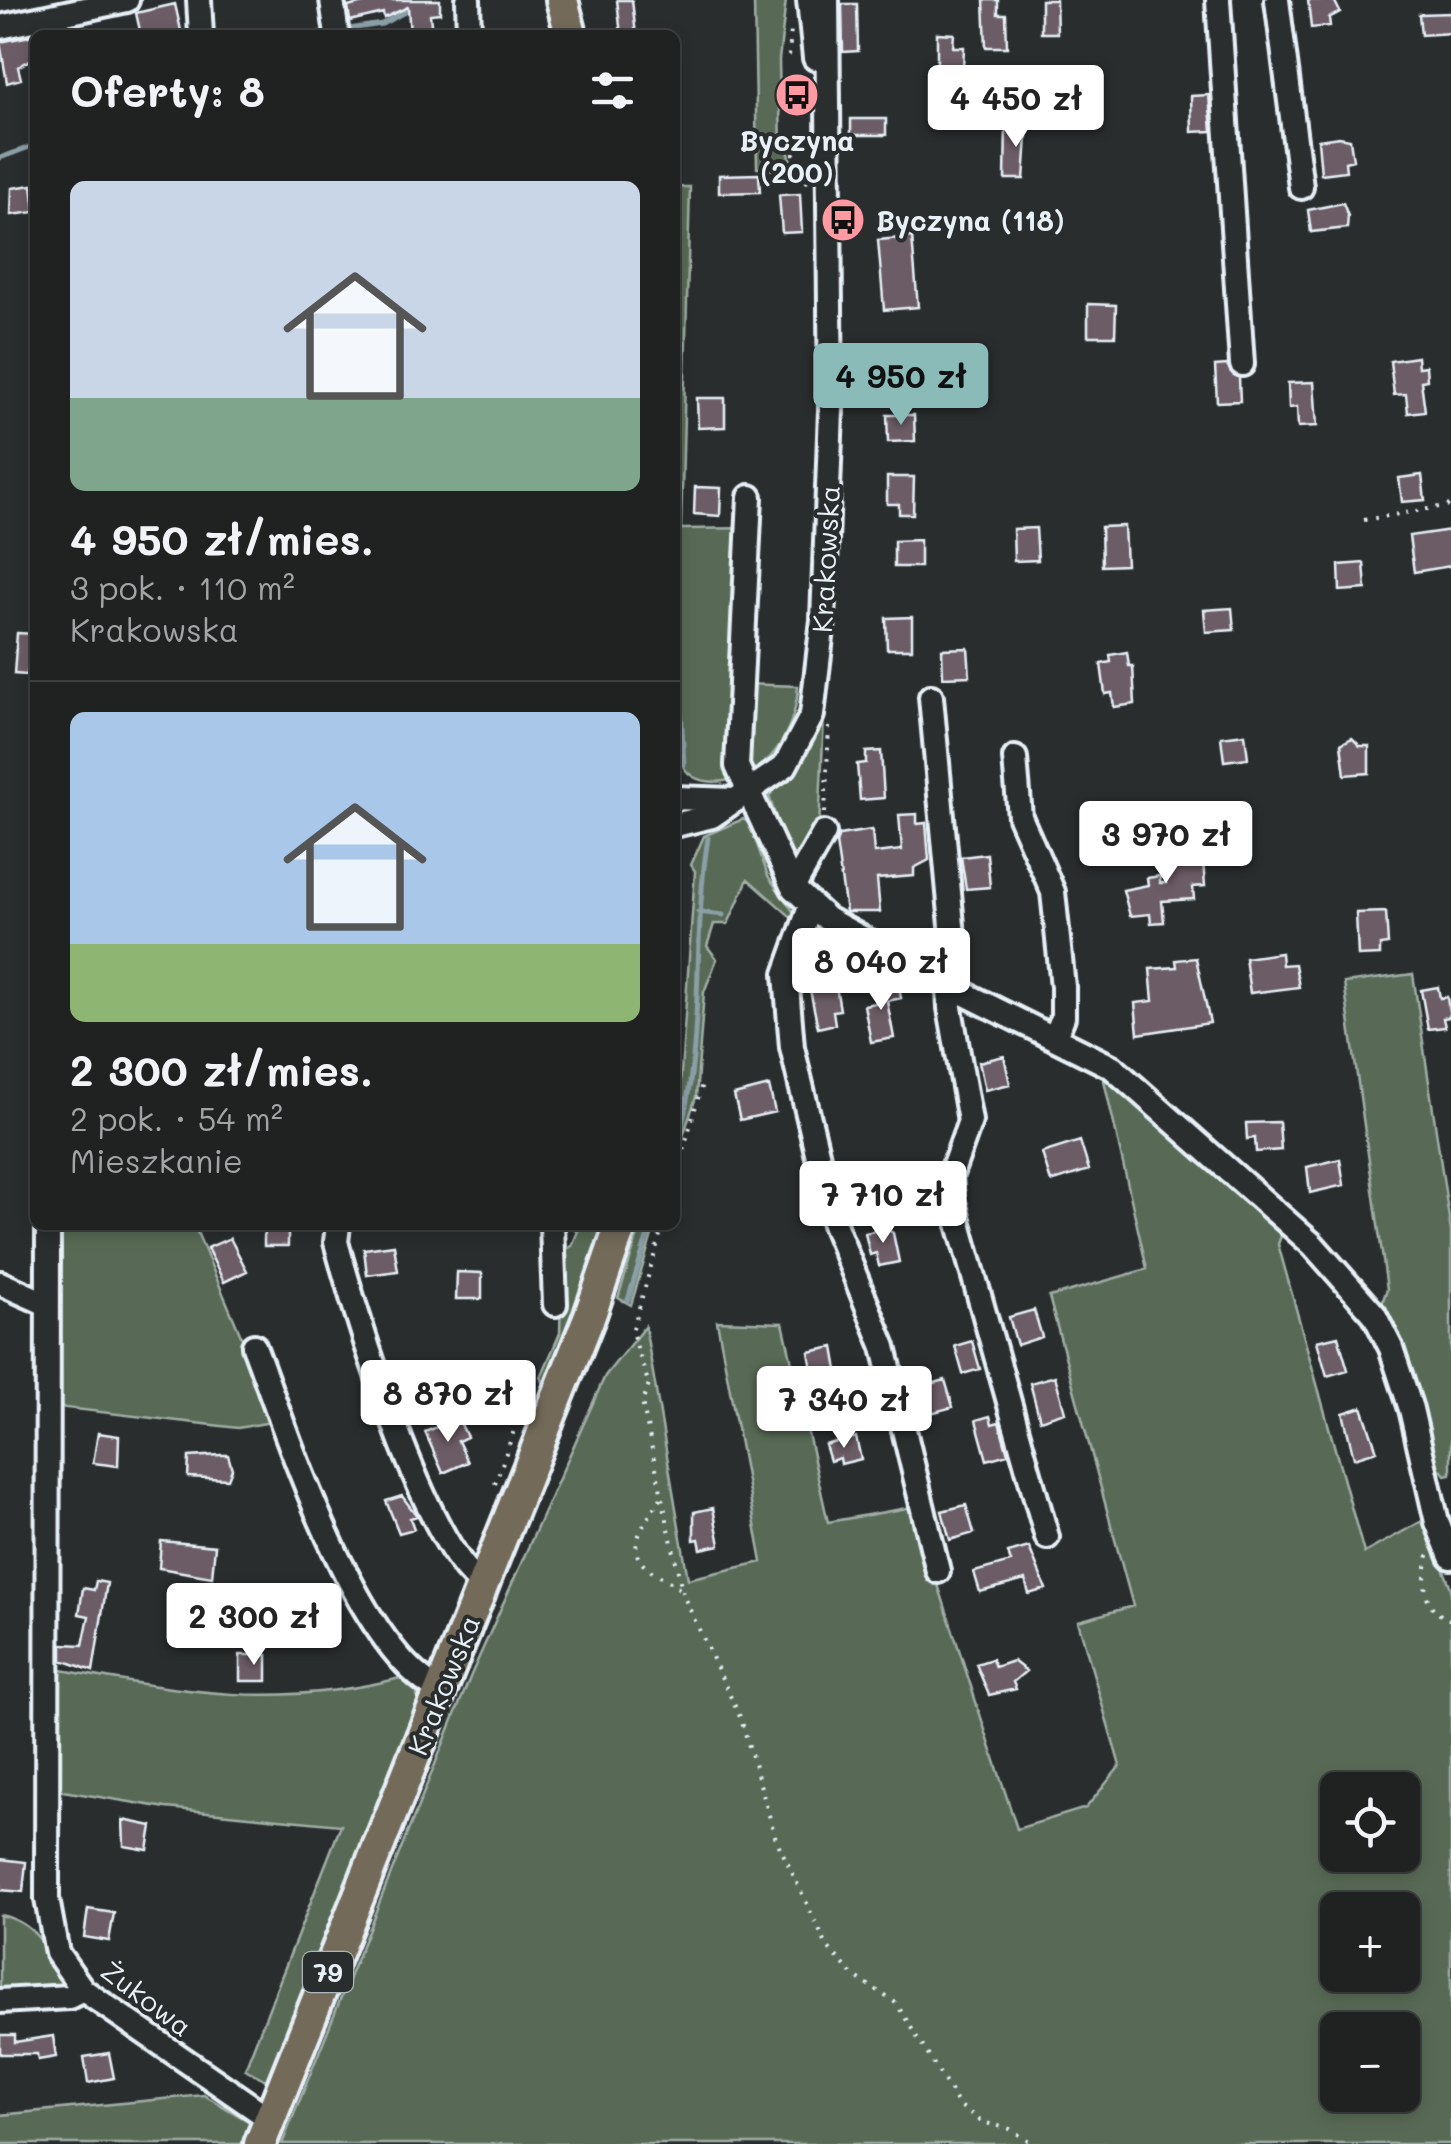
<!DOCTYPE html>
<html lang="pl">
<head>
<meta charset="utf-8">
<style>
	body { margin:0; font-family:Mali,sans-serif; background:#282a2a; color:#f1f3f6; height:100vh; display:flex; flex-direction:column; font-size:38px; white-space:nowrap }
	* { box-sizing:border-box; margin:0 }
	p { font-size:32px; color:#a2a4a5 }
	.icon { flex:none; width:55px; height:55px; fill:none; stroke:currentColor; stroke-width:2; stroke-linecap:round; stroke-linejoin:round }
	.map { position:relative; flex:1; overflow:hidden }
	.details { position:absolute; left:30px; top:30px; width:650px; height:1200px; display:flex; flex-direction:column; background:#202222; border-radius:15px; box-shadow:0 5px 15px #0003,0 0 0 2px #3d3f40 }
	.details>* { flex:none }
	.controls { position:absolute; left:1320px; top:1772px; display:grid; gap:20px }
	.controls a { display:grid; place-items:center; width:100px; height:100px; border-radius:15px; background:#202222; box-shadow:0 5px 15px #0003,0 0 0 2px #3d3f40; font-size:50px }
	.price { position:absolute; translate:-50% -85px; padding:0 22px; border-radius:10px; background:#fff; color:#222; font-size:32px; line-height:65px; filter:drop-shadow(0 2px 5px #0008) }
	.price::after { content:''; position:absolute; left:50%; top:60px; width:30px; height:22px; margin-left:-15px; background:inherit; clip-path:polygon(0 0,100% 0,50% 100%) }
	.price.selected { background:#8bbbb9; color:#111 }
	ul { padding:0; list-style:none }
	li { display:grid; align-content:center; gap:20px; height:530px; padding:0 40px }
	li+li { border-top:2px solid #3d3f40 }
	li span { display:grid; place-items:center; height:310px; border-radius:15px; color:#555 }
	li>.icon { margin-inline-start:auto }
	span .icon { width:180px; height:180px; fill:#fffc; stroke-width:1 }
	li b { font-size:42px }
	h2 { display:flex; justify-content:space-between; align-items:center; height:120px; padding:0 40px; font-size:42px }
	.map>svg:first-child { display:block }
</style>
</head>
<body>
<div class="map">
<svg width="1451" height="2144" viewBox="0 0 1451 2144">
	<rect width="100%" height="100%" fill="#2a2d2e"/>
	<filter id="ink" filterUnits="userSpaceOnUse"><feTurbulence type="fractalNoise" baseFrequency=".01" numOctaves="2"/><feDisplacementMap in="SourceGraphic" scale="20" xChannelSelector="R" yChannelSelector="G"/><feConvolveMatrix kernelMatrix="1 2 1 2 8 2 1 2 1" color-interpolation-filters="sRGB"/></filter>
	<g filter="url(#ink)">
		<path fill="#586b56" stroke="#a0aea7" stroke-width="2.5" fill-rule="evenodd" d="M754,0H786L779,60L781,148L788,150L794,172L757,168Z
			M675,187H690L681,529L753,528L733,686L731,780C668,792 678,742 675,698Z
			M745,684L798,686C797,716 780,760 750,771L741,742Z
			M824,716L819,830L798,856L787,852L769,796L803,759Z
			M743,819L750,824L768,876L795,914L791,917L748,879L728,924H714L707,946L717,959L704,992L696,1097L675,1160L695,871L691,865L704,836Z
			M1413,974L1451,1232V1474L1445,1475L1433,1460L1380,1308L1387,1289L1344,983Z
			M1103,1076L1143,1105L1283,1231L1278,1244L1364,1553L1424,1520L1451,1588V2144H282L471,1675L605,1376L645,1326L688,1579L762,1562L717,1321L783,1323L828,1522L913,1507L1017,1829L1086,1808L1120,1766L1078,1621L1133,1606L1049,1297L1147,1269ZM1338,1790H1402V1855H1338ZM1338,1910H1402V1975H1338ZM1338,2030H1402V2095H1338Z
			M60,1225H194L277,1421L238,1428L57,1407Z
			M564,1225H604L546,1388L541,1377L560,1333L562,1252L572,1246L578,1231Z
			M641,1225H655L631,1305L618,1298Z
			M56,1669C182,1692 281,1710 408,1676L417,1692L418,1713L266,2080L245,2069L341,1825L166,1808L57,1790Z
			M0,1915C42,1924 51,1957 66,1994L0,1996Z
			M204,2095L253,2124L245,2144H0V2115Z"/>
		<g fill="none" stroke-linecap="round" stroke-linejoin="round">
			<path stroke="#8a9fa6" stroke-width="5" d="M342,30L382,24L412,8
				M310,35L332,32
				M0,158L35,145
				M675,597L684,765
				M698,912L723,915
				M675,1150C707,1049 691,941 708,838
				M628,1300L651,1225"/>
		</g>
		<path fill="#6c5c65" stroke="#e8f1f8" stroke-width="2.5" d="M374,0H440V13L430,14L432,35H410L408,7L384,18L383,13L350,21L348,7Z
			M617,0H632L636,35H621Z
			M984,0H998V14H1006L1007,47H986Z
			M1041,0H1056L1057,33H1041Z
			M1308,0H1334L1340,12L1329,18L1330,26L1311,28Z
			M175,4L182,35H141L136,13Z
			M842,4H857L858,51L843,52Z
			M1451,13V33L1421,35L1419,14Z
			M937,33L954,34L953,47H964L963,68H937Z
			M35,35V57L18,67L21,79L7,83L0,42Z
			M1209,95L1212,131L1192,132L1191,96Z
			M851,119H886V135H851Z
			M1006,123H1028L1024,179H1005Z
			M1339,137L1350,139L1353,160L1345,162L1346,171L1321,174L1318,140Z
			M759,174L760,192L719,193V175Z
			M32,185L35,212L11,215L12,188Z
			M800,194L802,232L782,233L779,195Z
			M1343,203L1348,216L1347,228L1311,232L1308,210Z
			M912,237L918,307L884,310L878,240Z
			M1088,304L1116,305L1115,336H1088Z
			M1417,357L1418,367L1426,366L1427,380L1421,381L1425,411L1408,413L1406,394L1394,395L1390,361Z
			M1227,365L1239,378L1240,401L1217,402L1215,366Z
			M1314,382L1317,426L1298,427L1297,407L1289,408L1288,383Z
			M697,398H725V427L698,428Z
			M887,415H914L915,441L888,442Z
			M1422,475L1425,500L1402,502L1399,478Z
			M887,477H914L913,514H899V504H887Z
			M695,487L721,488L720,516L694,514Z
			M1124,526L1126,565L1102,566L1101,527Z
			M1036,528L1038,560L1014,561L1013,529Z
			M1451,530V566L1414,572L1409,536Z
			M920,540V567H894V541Z
			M1364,563L1366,589L1340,591L1339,565Z
			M1232,608L1234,630L1206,632L1204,610Z
			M912,617V649H887L886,618Z
			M17,633L35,634V668H28L27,675L14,674Z
			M968,648L970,676L943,677L942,649Z
			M1127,652L1129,666H1133L1135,704L1114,707L1112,693L1105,694L1101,664L1111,662L1110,655Z
			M1245,734L1248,758L1224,761L1221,737Z
			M1352,738L1360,746H1369V773L1345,775L1341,744Z
			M881,751L884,798L860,800L857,764L866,763V752Z
			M917,814V824L926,823L929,860L914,868V876L877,879L880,912H846L836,843L839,835L872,830L874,853L902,850L899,815Z
			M1184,847L1185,863L1203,861L1205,886L1193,887L1194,899L1162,901L1164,922L1151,923L1150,914L1130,916L1123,890L1148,885L1147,878L1160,876V883H1166L1164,849Z
			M987,854L990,887L966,889L961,857Z
			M1386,912L1388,944L1380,945V955L1358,956L1356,913Z
			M1281,953L1282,965L1295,964L1299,987L1250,993L1245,958Z
			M1196,958L1210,1023L1138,1034L1135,1003L1153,1001L1150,969L1177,967L1176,960Z
			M835,980L840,1010L833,1011L835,1024L818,1028L809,985Z
			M898,983L901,998L887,1001L894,1038L871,1042L864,1005L875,1003L873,988Z
			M1438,987L1440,998L1447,997L1450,1017L1443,1018L1445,1027L1428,1029L1421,990Z
			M1004,1056L1010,1084L985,1090L979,1062Z
			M769,1086L775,1112L740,1120L734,1095Z
			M1279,1122L1281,1150L1256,1152L1255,1138L1247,1139L1246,1123Z
			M1080,1141L1089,1170L1051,1182L1042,1153Z
			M1340,1159L1344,1185L1310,1193L1307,1167Z
			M863,1163L868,1184L879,1181L883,1197L854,1204L845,1167Z
			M879,1224L893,1233L899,1262L879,1266L876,1253L870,1255L865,1233L875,1231Z
			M264,1225H288V1246H264Z
			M230,1238L247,1271L224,1282L207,1248Z
			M394,1245L398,1271L367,1275L364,1249Z
			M457,1272L482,1273V1299H456Z
			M1034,1310L1042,1337L1017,1345L1009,1317Z
			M1338,1336L1348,1370L1327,1376L1317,1341Z
			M972,1341L980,1369L963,1374L955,1346Z
			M834,1347L845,1411L820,1414L809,1352Z
			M1055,1376L1065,1412L1040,1420L1030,1383Z
			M414,1378L425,1407L409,1413L396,1384Z
			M945,1380L953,1407L916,1417L910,1390Z
			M1362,1407L1377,1451L1354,1458L1343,1413Z
			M990,1416L992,1424L999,1422L1008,1454L987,1460L976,1420Z
			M458,1418L467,1437L458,1441L468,1462L443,1473L425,1432Z
			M98,1433L119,1436L118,1466L93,1463Z
			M856,1437L861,1459L841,1464L840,1458L830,1461L825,1445Z
			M221,1455H228L232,1469L228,1479L188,1477L189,1457Z
			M402,1496L417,1516L410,1518L414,1529L399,1533L386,1501Z
			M966,1505L974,1533L950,1540L942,1511Z
			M713,1508L720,1545L701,1549L699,1539L694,1540V1512Z
			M161,1541L215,1546L212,1577L159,1568Z
			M1029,1547L1046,1589L1029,1594L1025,1580L980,1592L974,1572L1011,1562L1008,1553Z
			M96,1581L107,1583L93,1671L62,1660V1644L83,1645L89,1616L79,1614L83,1588L94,1590Z
			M240,1655H267V1681H240Z
			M992,1659L995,1667L1013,1661L1026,1671L1013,1682L1016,1689L989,1695L976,1664Z
			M123,1820L152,1826L148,1850L124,1846Z
			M0,1859L26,1862L23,1892L0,1890Z
			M88,1909L114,1913L109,1941L84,1937Z
			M0,2035H15V2042L53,2036L56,2057L38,2060L37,2054H0Z
			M109,2053L114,2078L88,2083L84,2057Z"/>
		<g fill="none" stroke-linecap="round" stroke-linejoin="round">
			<defs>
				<path id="minor" d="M199,0L201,35
					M332,0L337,35
					M468,0L469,35
					M809,0L815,58
					M1218,0L1242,364
					M1277,0L1301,187
					M0,27L127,0
					M750,497L737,766L793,888L827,919L949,986L1112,1067L1313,1245L1374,1314L1391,1348L1411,1409L1437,1522L1451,1557
					M931,697L955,958L949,986L950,1008L970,1121L950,1177L952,1199L1047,1537
					M1015,758L1020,817L1053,892L1063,987V1017L1055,1037
					M675,798L734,800
					M675,825L712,816L785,766L812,715L823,620L831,410L827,0
					M793,888L824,833
					M810,907L786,974L792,1047L834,1224L884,1347L938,1571
					M48,1225L47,1899L57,1953L83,1990L270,2119
					M338,1225L336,1242C355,1311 427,1553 483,1584
					M552,1225L555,1304
					M0,1283L47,1304
					M254,1346C288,1435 355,1650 441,1691
					M0,2001L69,1997L83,1990"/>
				<path id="major" d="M562,0L571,35
					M260,2144L590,1315L621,1225"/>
			</defs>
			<use href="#minor" stroke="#e8f1f8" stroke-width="30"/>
			<use href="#major" stroke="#e8f1f8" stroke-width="38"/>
			<path stroke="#e8f1f8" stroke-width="4" stroke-dasharray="2.5 8" stroke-linecap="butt" d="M789,56L791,30
				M789,143L808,185
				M1364,520L1451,505
				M825,813L829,727
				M675,1180L702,1084
				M663,1225L632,1332L649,1385L642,1402L683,1595L741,1719L776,1839L827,1946L853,1975L896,2003L959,2105L982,2122L1010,2129L1034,2144
				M495,1484L528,1391
				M661,1498C651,1515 625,1544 642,1563C652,1575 670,1578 681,1591
				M1428,1555C1423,1583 1421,1609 1451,1620"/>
			<use href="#minor" stroke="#2a2d2e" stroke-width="22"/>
			<use href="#major" stroke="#736b5a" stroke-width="30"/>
		</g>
	</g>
	<defs>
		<symbol id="bus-disc" viewBox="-11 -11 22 22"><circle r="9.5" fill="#ff9aa2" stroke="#2a2d2e"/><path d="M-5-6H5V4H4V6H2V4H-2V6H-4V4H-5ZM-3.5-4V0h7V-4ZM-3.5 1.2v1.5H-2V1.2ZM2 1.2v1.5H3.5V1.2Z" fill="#111"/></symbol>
	</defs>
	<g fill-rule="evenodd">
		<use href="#bus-disc" x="772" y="70" width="50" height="50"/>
		<use href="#bus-disc" x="818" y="195" width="50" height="50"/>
	</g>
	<g text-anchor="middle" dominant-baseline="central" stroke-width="8" stroke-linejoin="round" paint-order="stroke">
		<rect fill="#2a2d2e" stroke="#afb6bb" stroke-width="2.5" x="303" y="1952" width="50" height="40" rx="8"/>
		<g font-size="25" font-weight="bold" fill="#e8f1f8">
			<text x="328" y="1972">79</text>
		</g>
		<g font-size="28" font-weight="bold" fill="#e8f1f8" stroke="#2a2d2e">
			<text x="797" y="140">Byczyna<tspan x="797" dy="32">(200)</tspan></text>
			<text x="876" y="220" text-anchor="start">Byczyna (118)</text>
		</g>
		<g font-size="28" fill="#e8f1f8" stroke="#2a2d2e">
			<text transform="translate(825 559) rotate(-87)">Krakowska</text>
			<text transform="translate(443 1685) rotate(-68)">Krakowska</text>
			<text transform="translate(147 1998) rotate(37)">Żukowa</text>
		</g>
	</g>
</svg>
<div class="controls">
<a><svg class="icon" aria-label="locate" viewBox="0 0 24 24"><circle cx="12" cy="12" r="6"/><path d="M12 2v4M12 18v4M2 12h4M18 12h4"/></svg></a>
<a>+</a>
<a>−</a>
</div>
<b class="price" style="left:1016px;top:150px">4 450 zł</b>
<b class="price selected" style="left:901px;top:428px">4 950 zł</b>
<b class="price" style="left:1166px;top:886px">3 970 zł</b>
<b class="price" style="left:881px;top:1013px">8 040 zł</b>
<b class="price" style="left:883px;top:1246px">7 710 zł</b>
<b class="price" style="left:448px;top:1445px">8 870 zł</b>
<b class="price" style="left:844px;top:1451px">7 340 zł</b>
<b class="price" style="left:254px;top:1668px">2 300 zł</b>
<section class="details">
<h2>Oferty: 8<svg class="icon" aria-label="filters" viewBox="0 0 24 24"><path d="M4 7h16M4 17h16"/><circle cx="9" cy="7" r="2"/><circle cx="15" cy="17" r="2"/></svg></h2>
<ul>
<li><span style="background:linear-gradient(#c9d6e8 70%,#7fa58c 0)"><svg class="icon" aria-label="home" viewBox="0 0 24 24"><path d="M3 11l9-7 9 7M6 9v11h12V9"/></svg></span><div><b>4 950 zł/mies.</b><p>3 pok. · 110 m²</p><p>Krakowska</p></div></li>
<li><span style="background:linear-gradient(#a9c7e8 75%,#8fb573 0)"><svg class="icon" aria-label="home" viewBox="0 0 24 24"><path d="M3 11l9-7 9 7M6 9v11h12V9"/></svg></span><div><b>2 300 zł/mies.</b><p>2 pok. · 54 m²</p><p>Mieszkanie</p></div></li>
</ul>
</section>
</div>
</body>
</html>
